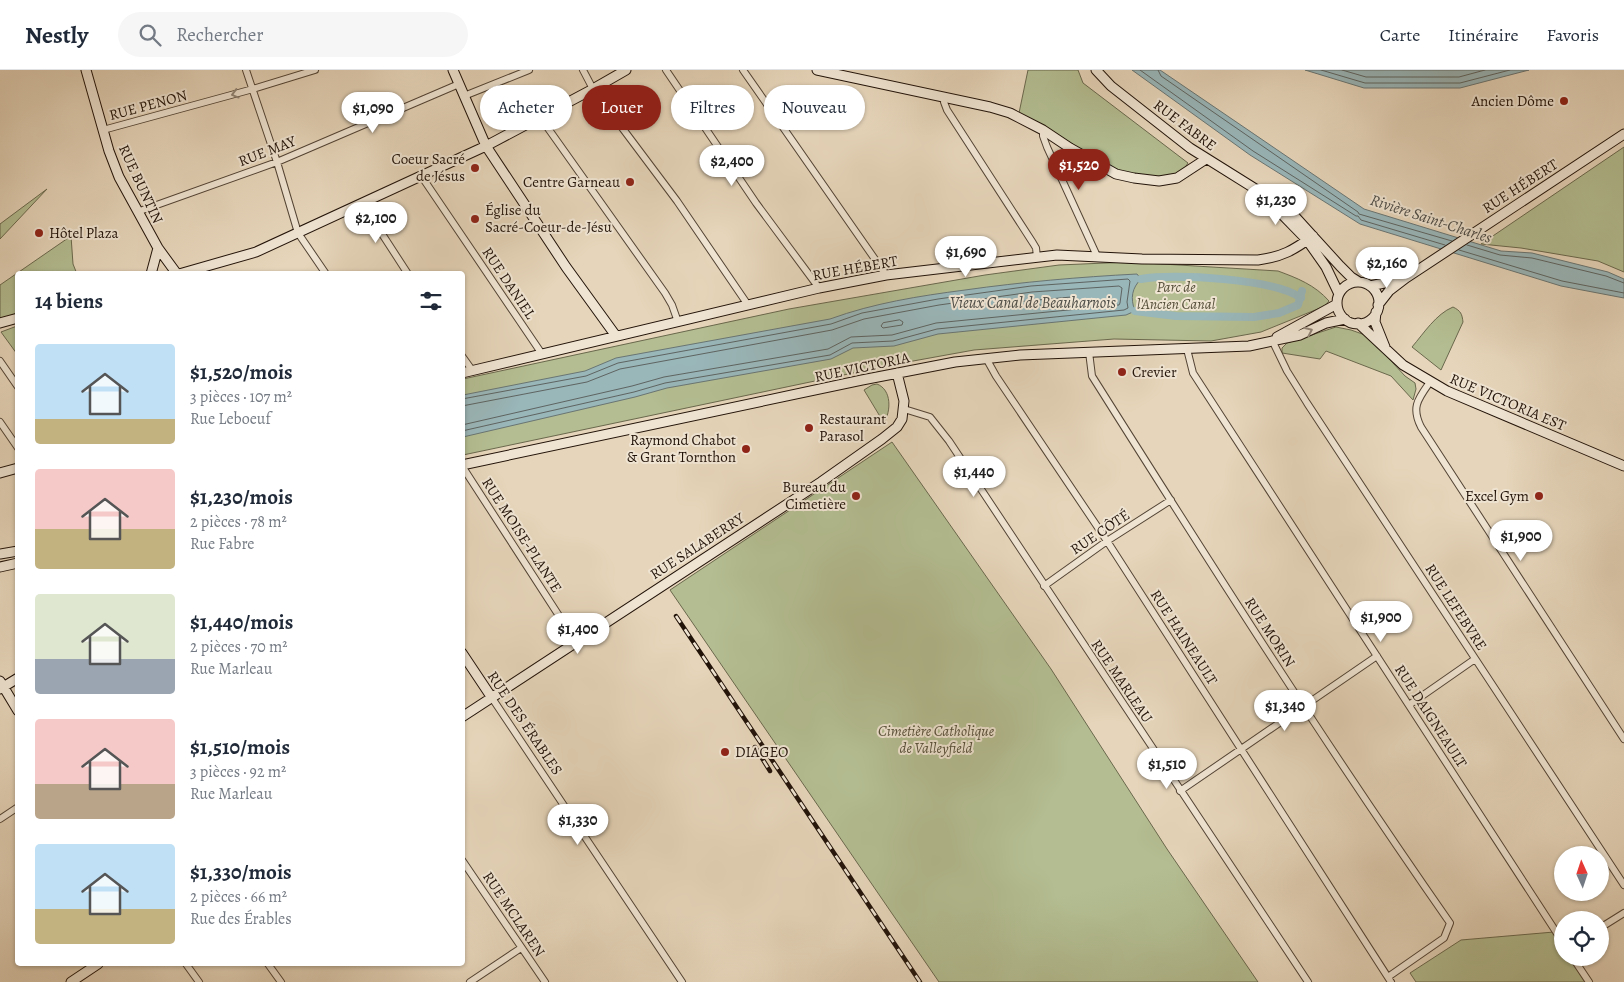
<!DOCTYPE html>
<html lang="fr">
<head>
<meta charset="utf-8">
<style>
	body { margin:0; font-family:Alegreya,serif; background:#f6f6f7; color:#1f2937; height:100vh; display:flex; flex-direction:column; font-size:19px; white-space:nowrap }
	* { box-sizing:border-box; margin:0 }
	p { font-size:16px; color:#747a83 }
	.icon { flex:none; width:28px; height:28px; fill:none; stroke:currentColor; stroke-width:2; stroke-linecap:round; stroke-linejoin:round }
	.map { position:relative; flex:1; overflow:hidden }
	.details { position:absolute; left:15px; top:201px; width:450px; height:695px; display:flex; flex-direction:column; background:#fff; border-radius:5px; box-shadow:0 1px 4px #0004 }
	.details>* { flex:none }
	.guide { position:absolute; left:480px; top:15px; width:475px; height:45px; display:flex; gap:10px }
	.needle { width:32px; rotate:357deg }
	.buttons { position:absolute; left:1554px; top:776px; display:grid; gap:10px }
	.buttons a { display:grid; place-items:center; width:55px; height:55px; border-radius:50%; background:#fff; box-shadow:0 1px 4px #0004; font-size:25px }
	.price { position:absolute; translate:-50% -42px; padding:0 11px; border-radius:18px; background:#fff; color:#222; font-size:16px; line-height:32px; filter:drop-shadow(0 1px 2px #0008) }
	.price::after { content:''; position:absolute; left:50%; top:30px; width:15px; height:11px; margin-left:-8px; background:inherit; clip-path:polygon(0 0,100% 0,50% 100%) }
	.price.active { background:#8f2418; color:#fff }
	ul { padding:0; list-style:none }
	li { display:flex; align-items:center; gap:15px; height:125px; padding:0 20px }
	li span { display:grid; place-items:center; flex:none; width:140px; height:100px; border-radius:5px; color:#555 }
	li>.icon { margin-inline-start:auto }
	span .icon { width:60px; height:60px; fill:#fffc; stroke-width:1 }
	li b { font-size:21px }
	h2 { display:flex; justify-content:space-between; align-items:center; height:60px; padding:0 20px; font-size:21px }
	.tag { padding:0 18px; border-radius:22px; background:#fff; box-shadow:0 1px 4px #0004; font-size:18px; line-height:45px }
	.tag.active { background:#8f2418; color:#fff }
	header { display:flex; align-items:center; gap:30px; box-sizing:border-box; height:70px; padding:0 25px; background:#fff; border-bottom:1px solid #e0e1e3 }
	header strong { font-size:24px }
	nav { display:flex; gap:28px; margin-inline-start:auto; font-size:18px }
	.search { width:350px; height:45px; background:#f6f6f7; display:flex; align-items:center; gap:12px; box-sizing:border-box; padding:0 18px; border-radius:28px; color:#747a83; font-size:19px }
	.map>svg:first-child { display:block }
</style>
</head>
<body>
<header>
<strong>Nestly</strong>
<div class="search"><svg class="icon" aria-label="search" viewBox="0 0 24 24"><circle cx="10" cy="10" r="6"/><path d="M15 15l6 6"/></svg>Rechercher</div>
<nav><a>Carte</a><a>Itinéraire</a><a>Favoris</a></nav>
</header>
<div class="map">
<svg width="1624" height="912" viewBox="0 0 1624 912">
	<rect width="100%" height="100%" fill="#e6d5ba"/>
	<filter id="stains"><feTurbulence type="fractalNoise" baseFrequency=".004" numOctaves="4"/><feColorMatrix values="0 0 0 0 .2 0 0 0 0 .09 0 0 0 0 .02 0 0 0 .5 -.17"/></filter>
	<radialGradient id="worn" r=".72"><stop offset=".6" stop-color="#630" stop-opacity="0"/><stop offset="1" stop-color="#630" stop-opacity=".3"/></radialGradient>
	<path fill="#b3bd91" stroke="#6a684d" d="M1028,0H1078L1083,13L1188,93C1182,104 1171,107 1159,108C1122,109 1090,85 1060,66C1046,58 1033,51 1019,43Z
		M1624,77V202L1598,191L1521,178L1481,174Z
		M47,119L0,169V154Z
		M71,166L73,194L77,204H18L17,244L0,249V215Z
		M1129,192L1278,201C1297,208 1315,215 1329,231L1325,236L1261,262L1211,271L1114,269L974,280L891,295L463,385V309L789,239L985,205L1059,195Z
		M1453,237C1461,241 1462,244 1463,252L1441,300L1412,277C1424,263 1436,244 1453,237Z
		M17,256H18L17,284L1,262Z
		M1336,257L1351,260L1368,266L1405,306L1415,313L1416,319L1413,330L1391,306L1326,281L1320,289L1282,283V278L1287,273Z
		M877,314C892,320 891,341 884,353L864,320L872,315Z
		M892,372L1051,599L1167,779L1258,912H939L670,520Z
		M1554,862L1562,875V888H1570L1585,912H1416L1410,903L1461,870Z"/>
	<path fill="#99b6b9" stroke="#697573" d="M1132,0H1160L1364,139L1501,181L1532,183L1608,202L1624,209V228L1561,216L1360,154L1250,85Z
		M1305,0H1529L1460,18H1364Z
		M1137,204L1141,209C1132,218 1130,228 1135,241L1126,245L938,264L894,276L853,278L831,289L667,318L635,327L463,367V325L585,301L616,288L830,249C874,233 919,226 965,220C1022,212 1079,207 1137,204Z"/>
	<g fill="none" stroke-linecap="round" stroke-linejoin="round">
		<path stroke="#5e6461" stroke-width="1" d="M1140,0L1253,81L1356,146H1358L1361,150L1445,175
			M1158,0L1161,6L1358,142L1359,144L1452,171
			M1321,0L1365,13H1460L1510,0
			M1342,0L1366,7H1459L1485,0
			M1467,175L1500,185L1532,188L1606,206L1624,213
			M1459,180L1562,211L1624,223
			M1074,227L1077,229L1075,232L1009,238L1006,236L1008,233Z
			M900,250L903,252L902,255L883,258L881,256L883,253Z
			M462,329L586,306L618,293L831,254L862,243L938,229L1031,216L1128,209L1130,211L1127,232L1128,238L1124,240L937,259L893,271L852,273L830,285L665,313L634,322L462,361
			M462,336L587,312L620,299L832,260L864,249L939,235L1032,222L1119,216L1122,218L1120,233L1119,235L936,253L892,265L851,267L828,279L664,307L632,316L462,355"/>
		<path stroke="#99b6b9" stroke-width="8" d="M1141,209C1173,203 1276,209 1301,228
			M1135,241L1176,246L1254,247L1279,243L1298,235L1302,221"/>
		<defs>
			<path id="street" d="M246,0L277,92L298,163L326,204
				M583,0L593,19L677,131L748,235
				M666,0L756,133L819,218
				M743,0L886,205
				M464,26L529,0
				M945,27L944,32L947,40L1033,173L1036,178L1037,187
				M540,47L665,223L672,235L678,252
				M103,60L253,19L315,0
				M1043,60V66L1047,77L1097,186
				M422,107L542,284
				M362,133L408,204
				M137,142L277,92L459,14
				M1272,270L1287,301L1307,333L1624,815
				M1187,279L1193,303L1562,871
				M1089,282L1092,306C1208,490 1325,674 1450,853L1444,868L1388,907
				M462,286L472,300
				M986,288L996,306L1107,471L1391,912
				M0,291L18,317
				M1430,312C1418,329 1411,337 1421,357L1624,669
				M904,339L930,347L949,371L1308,912
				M0,352L18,378
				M462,396L576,572
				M1044,516L1107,471L1171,430
				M492,628L682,912
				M1409,635L1475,589
				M1180,721L1377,586
				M0,749L18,737
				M462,790L545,912
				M1600,858L1624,843
				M1573,888L1589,912
				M186,894L199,912
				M268,894L281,912
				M470,912L521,878"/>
			<path id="secondary" d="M86,0L109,81L119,107L158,178L177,204
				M453,0L486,76L566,197L616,266
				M817,0L990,37L1010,43L1043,60L1070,78L1116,104L1134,108L1159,111L1177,108L1206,89
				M1096,0L1111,16L1190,78L1289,140L1340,196L1351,207L1359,212
				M1267,129L1307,170L1326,197L1339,224
				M151,204L158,178
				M179,204L256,182L486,76L593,19L626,0
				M1337 233a21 21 0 1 1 42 0a21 21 0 1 1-42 0Z
				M1370,216L1403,209
				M1378,235L1389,221L1406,208L1624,64
				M1376,242L1375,252L1385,277
				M0,253L18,248
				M1358,253L1403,295L1447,321L1624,396
				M1277,267L1337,234
				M462,303L819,218L886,205L1057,185L1142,189L1258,190C1282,187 1294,180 1313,166
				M462,395L862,310L955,292L1020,285L1249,276L1300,265L1326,253L1345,249
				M0,403L18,398
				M0,484L18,481
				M0,497L18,493
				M462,583L492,628
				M0,611L18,641
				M0,619L18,608
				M462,647L821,412L882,369L897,357L902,349L904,331L897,303
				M71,912L98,894"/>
		</defs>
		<use href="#street" stroke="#534435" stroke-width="8"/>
		<use href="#secondary" stroke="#221309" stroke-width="11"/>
		<use href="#street" stroke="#efe4d2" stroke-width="6"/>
		<use href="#secondary" stroke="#efe4d2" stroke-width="9"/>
		<defs>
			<path id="rail" d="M676,546L920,912
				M755,677L770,701"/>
		</defs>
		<use href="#rail" stroke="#221309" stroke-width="4.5"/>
		<use href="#rail" stroke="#efe4d2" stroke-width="2.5" stroke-dasharray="8" stroke-linecap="butt"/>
	</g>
	<defs><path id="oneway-chevron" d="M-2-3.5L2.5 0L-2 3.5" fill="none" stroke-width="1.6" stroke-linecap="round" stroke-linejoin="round" transform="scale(1.25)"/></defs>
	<g stroke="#938678">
		<use href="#oneway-chevron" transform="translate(235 24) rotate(165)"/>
		<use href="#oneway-chevron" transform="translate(1309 261) rotate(-25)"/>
	</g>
	<g fill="#8f2418" stroke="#efe4d2" stroke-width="2">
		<circle cx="1564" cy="31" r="5"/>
		<circle cx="475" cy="98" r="5"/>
		<circle cx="630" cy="112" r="5"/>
		<circle cx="475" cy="149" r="5"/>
		<circle cx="39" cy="163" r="5"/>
		<circle cx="1122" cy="302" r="5"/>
		<circle cx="809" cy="358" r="5"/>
		<circle cx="746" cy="379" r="5"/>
		<circle cx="856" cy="426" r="5"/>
		<circle cx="1539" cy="426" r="5"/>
		<circle cx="725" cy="682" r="5"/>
	</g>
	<g text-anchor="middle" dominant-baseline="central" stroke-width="4" stroke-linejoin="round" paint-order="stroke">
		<g font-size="15" fill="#221309" stroke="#efe4d2" text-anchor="end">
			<text x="1554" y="31">Ancien Dôme</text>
			<text x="465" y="89">Coeur Sacré<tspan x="465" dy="17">de Jésus</tspan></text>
			<text x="620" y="112">Centre Garneau</text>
			<text x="485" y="140" text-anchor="start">Église du<tspan x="485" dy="17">Sacré-Coeur-de-Jésu</tspan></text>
			<text x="49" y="163" text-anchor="start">Hôtel Plaza</text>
			<text x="1132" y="302" text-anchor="start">Crevier</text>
			<text x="819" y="349" text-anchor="start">Restaurant<tspan x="819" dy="17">Parasol</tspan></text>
			<text x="736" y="370">Raymond Chabot<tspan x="736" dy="17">&amp; Grant Tornthon</tspan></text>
			<text x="846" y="417">Bureau du<tspan x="846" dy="17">Cimetière</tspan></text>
			<text x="1529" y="426">Excel Gym</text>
			<text x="735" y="682" text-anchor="start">DIAGEO</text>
		</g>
		<g font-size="15" fill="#221309" stroke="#efe4d2">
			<text transform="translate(148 35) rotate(-15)">RUE PENON</text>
			<text transform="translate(1185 55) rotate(37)">RUE FABRE</text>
			<text transform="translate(267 81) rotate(-21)">RUE MAY</text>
			<text transform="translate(141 114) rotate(65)">RUE BUNTIN</text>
			<text transform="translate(1520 116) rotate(-33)">RUE HÉBERT</text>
			<text transform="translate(855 198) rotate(-10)">RUE HÉBERT</text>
			<text transform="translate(509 213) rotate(56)">RUE DANIEL</text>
			<text transform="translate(862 297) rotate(-12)">RUE VICTORIA</text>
			<text transform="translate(1508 332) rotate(23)">RUE VICTORIA EST</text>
			<text transform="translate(1100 462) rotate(-34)">RUE CÔTÉ</text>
			<text transform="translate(522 465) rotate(57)">RUE MOISE-PLANTE</text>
			<text transform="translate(697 476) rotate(-33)">RUE SALABERRY</text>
			<text transform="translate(1456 537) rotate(57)">RUE LEFEBVRE</text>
			<text transform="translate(1270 562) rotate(57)">RUE MORIN</text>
			<text transform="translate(1184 567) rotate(57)">RUE HAINEAULT</text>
			<text transform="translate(1122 611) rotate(56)">RUE MARLEAU</text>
			<text transform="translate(1431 646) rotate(57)">RUE DAIGNEAULT</text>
			<text transform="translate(525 653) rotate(56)">RUE DES ÉRABLES</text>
			<text transform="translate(514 844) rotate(56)">RUE MCLAREN</text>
		</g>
		<g font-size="15" font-style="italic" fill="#554e39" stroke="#efe4d2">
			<text x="1176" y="217">Parc de<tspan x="1176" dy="17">l'Ancien Canal</tspan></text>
			<text x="936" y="661">Cimetière Catholique<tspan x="936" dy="17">de Valleyfield</tspan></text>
		</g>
		<g font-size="16" font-style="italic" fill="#4c4c47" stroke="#efe4d2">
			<text transform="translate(1431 149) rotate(18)">Rivière Saint-Charles</text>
			<text x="1033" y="233">Vieux Canal de Beauharnois</text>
		</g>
	</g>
	<rect width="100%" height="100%" filter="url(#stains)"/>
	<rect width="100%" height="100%" fill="url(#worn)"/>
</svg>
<div class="buttons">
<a><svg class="needle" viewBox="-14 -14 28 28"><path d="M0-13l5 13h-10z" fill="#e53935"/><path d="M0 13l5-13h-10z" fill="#747a83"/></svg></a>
<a><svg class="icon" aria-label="locate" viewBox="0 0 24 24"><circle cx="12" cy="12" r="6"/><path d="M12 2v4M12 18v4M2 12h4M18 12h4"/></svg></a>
</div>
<b class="price" style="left:373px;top:64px">$1,090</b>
<b class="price" style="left:732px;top:117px">$2,400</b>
<b class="price active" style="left:1079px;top:121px">$1,520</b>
<b class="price" style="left:1276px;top:156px">$1,230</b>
<b class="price" style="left:376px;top:174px">$2,100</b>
<b class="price" style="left:966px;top:208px">$1,690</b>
<b class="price" style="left:1387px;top:219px">$2,160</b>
<b class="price" style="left:974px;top:428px">$1,440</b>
<b class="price" style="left:1521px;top:492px">$1,900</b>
<b class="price" style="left:1381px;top:573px">$1,900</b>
<b class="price" style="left:578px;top:585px">$1,400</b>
<b class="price" style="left:1285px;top:662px">$1,340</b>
<b class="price" style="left:1167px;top:720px">$1,510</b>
<b class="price" style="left:578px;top:776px">$1,330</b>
<div class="guide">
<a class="tag">Acheter</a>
<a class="tag active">Louer</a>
<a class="tag">Filtres</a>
<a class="tag">Nouveau</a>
</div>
<section class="details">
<h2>14 biens<svg class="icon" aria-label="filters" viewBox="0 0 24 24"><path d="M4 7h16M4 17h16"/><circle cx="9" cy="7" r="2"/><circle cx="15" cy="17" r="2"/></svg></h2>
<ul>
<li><span style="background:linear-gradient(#bfe0f5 75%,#c2b280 0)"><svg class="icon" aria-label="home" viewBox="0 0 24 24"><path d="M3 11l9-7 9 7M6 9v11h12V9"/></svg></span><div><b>$1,520/mois</b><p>3 pièces · 107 m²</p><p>Rue Leboeuf</p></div></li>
<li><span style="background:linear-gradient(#f6c9c9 60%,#c2b280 0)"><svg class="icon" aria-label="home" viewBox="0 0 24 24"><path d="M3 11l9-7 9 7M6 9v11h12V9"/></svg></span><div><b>$1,230/mois</b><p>2 pièces · 78 m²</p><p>Rue Fabre</p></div></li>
<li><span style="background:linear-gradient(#dfe7d0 65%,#9aa5b1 0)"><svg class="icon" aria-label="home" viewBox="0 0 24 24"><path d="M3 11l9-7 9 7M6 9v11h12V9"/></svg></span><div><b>$1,440/mois</b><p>2 pièces · 70 m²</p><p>Rue Marleau</p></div></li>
<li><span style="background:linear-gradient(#f6c9c9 65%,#b9a48a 0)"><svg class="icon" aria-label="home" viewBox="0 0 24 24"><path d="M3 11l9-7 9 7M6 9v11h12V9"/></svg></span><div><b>$1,510/mois</b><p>3 pièces · 92 m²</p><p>Rue Marleau</p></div></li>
<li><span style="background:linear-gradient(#bfe0f5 65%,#c2b280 0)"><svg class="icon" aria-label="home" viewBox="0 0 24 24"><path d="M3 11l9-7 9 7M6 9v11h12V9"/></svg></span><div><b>$1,330/mois</b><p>2 pièces · 66 m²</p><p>Rue des Érables</p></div></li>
</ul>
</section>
</div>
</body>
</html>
